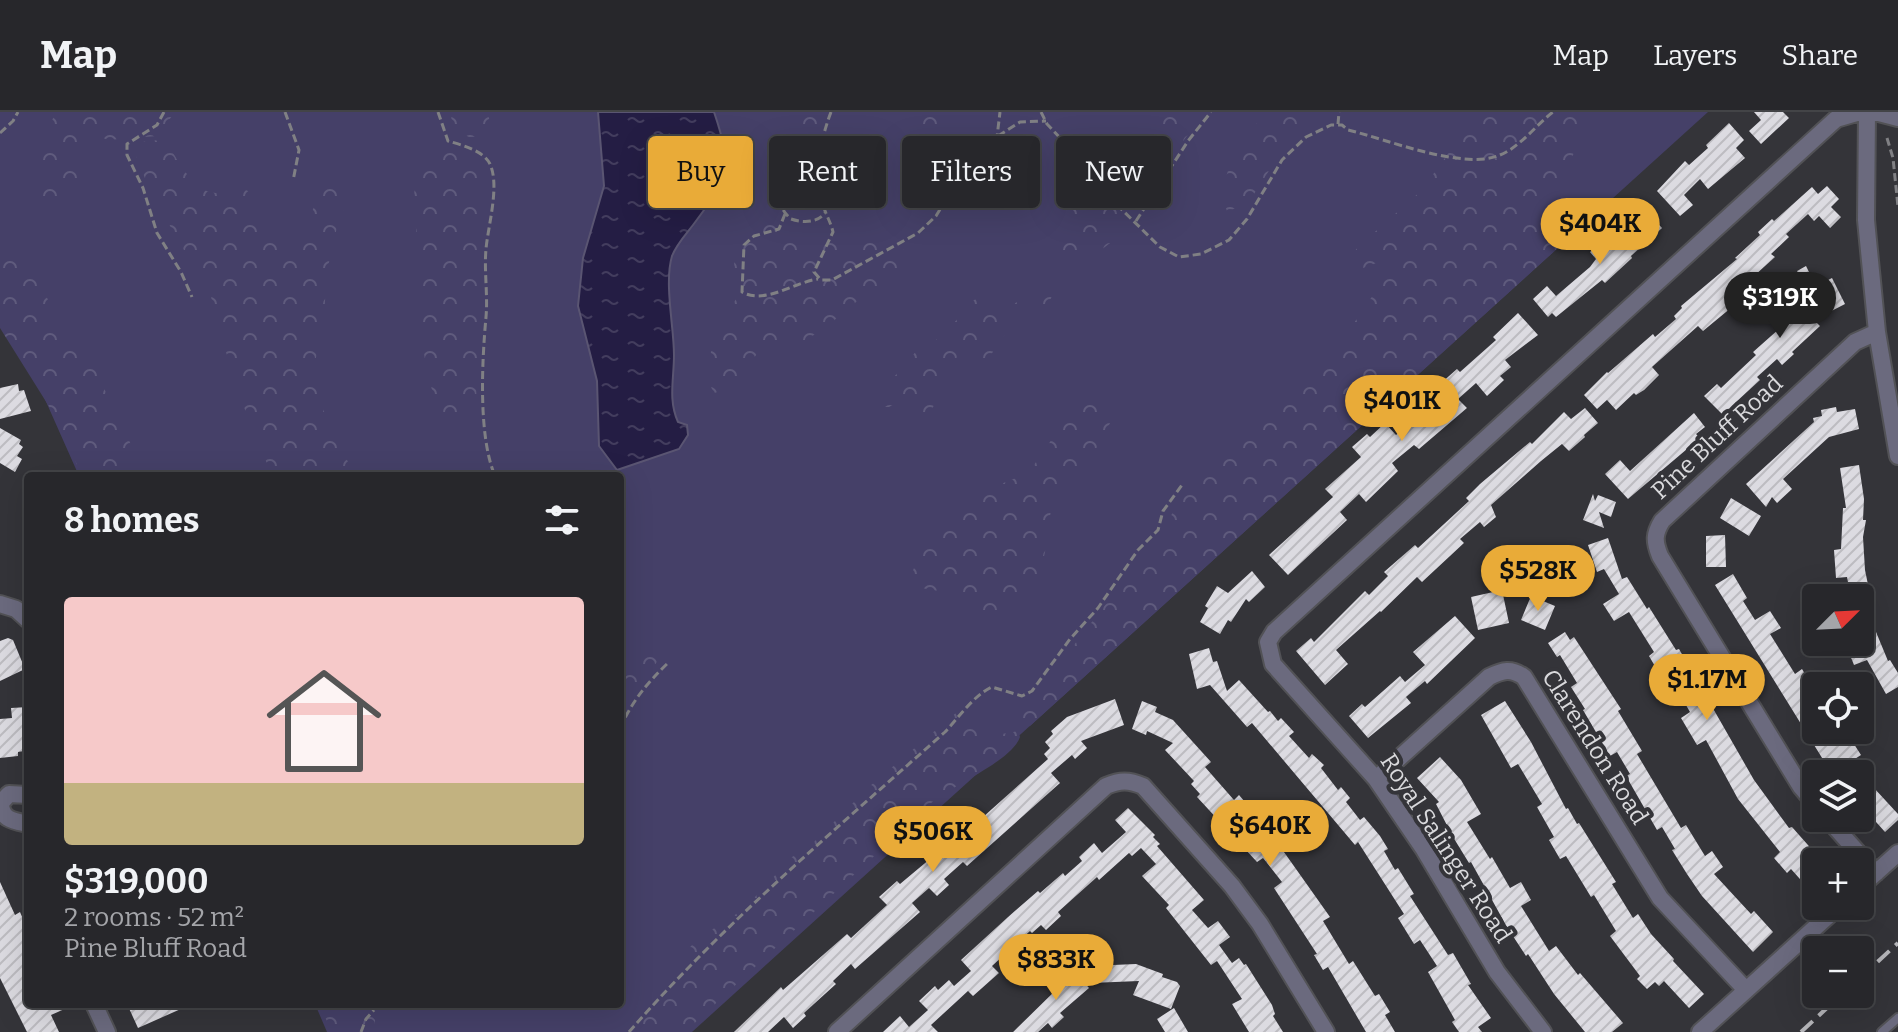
<!DOCTYPE html>
<html lang="en">
<head>
<meta charset="utf-8">
<style>
	body { margin:0; font-family:Bitter,serif; background:#333337; color:#f1f3f6; height:100vh; display:flex; flex-direction:column; font-size:30px; white-space:nowrap }
	* { box-sizing:border-box; margin:0 }
	p { font-size:26px; color:#a4a5a9 }
	.icon { flex:none; width:44px; height:44px; fill:none; stroke:currentColor; stroke-width:2; stroke-linecap:round; stroke-linejoin:round }
	.map { position:relative; flex:1; overflow:hidden }
	.panel { position:absolute; left:24px; top:360px; width:600px; height:536px; display:flex; flex-direction:column; background:#27272b; border-radius:8px; box-shadow:0 8px 32px #0002,0 0 0 2px #434447 }
	.panel>* { flex:none }
	.hud { position:absolute; left:648px; top:24px; width:760px; height:72px; display:flex; gap:16px }
	.needle { width:52px; rotate:66deg }
	.tools { position:absolute; left:1802px; top:472px; display:grid; gap:16px }
	.tools a { display:grid; place-items:center; width:72px; height:72px; border-radius:8px; background:#27272b; box-shadow:0 8px 32px #0002,0 0 0 2px #434447; font-size:40px }
	.price { position:absolute; translate:-50% -68px; padding:0 18px; border-radius:28px; background:#e9ab38; color:#111; font-size:26px; line-height:52px; filter:drop-shadow(0 2px 4px #0008) }
	.price::after { content:''; position:absolute; left:50%; top:48px; width:24px; height:18px; margin-left:-12px; background:inherit; clip-path:polygon(0 0,100% 0,50% 100%) }
	.price.active { background:#222; color:#fff }
	ul { padding:0; list-style:none }
	li { display:grid; align-content:center; gap:16px; height:424px; padding:0 40px }
	li+li { border-top:2px solid #434447 }
	li span { display:grid; place-items:center; height:248px; border-radius:8px; color:#555 }
	li>.icon { margin-inline-start:auto }
	span .icon { width:144px; height:144px; fill:#fffc; stroke-width:1 }
	li b { font-size:34px }
	h2 { display:flex; justify-content:space-between; align-items:center; height:96px; padding:0 40px; font-size:34px }
	.pill { padding:0 28px; border-radius:8px; background:#27272b; box-shadow:0 8px 32px #0002,0 0 0 2px #434447; font-size:28px; line-height:72px }
	.pill.active { background:#e9ab38; color:#111 }
	header { display:flex; align-items:center; gap:48px; box-sizing:border-box; height:112px; padding:0 40px; background:#27272b; border-bottom:2px solid #434447 }
	header strong { font-size:38px }
	nav { display:flex; gap:44px; margin-inline-start:auto; font-size:28px }
	.map>svg:first-child { display:block }
</style>
</head>
<body>
<header>
<strong>Map</strong>
<nav><a>Map</a><a>Layers</a><a>Share</a></nav>
</header>
<div class="map">
<svg width="1898" height="920" viewBox="0 0 1898 920">
	<defs>
		<pattern id="forest-crowns" width="20" height="18" patternUnits="userSpaceOnUse" patternTransform="scale(2)"><rect width="20" height="18" fill="#454068"/><path d="M2 6a3 3 0 1 1 6 0M12 15a3 3 0 1 1 6 0" fill="none" stroke="#5f5b7d"/></pattern>
		<pattern id="water-ripples" width="26" height="14" patternUnits="userSpaceOnUse" patternTransform="scale(2)"><rect width="26" height="14" fill="#241d44"/><path d="M2 4q2-2 4 0t4 0M15 11q2-2 4 0t4 0" fill="none" stroke="#433d5e"/></pattern>
		<pattern id="building-hatch" width="6" height="6" patternUnits="userSpaceOnUse" patternTransform="scale(2)"><rect width="6" height="6" fill="#dcdbe1"/><path d="M-1 1l2-2M0 6l6-6M5 7l2-2" fill="none" stroke="#bdbcc1"/></pattern>
	</defs>
	<rect width="100%" height="100%" fill="#343439"/>
	<path fill="#454068" d="M0,0H1708L692,920H327L315,892H620V364H79L0,186Z"/>
	<path fill="url(#forest-crowns)" d="M56,0H175L157,24L108,28L96,23C69,39 97,91 56,96L39,86L38,79L43,27Z
		M450,0H488L492,24L469,25L454,18Z
		M775,0H838C817,36 826,47 825,85L814,90L803,82L789,56C799,43 803,31 796,17L783,12Z
		M912,0H959C954,31 953,83 924,103L916,97L924,50Z
		M1165,0H1205L1144,81L1114,128L1101,138L1084,145L1065,143C1053,122 1075,88 1074,62C1074,47 1070,32 1068,17L1080,13L1121,34L1141,32Z
		M1266,0H1304L1300,17L1288,29L1254,82L1243,94L1227,99C1213,65 1246,25 1266,0Z
		M1465,0H1590L1556,86L1566,101L1580,116L1030,614L999,618L1002,609L1015,593L1027,587L1043,575L1056,560L1074,533L1164,417L1183,381L1216,347L1295,283L1361,202L1381,170L1385,155L1379,150L1363,156H1351L1349,146L1359,134L1421,79L1455,32Z
		M153,28L167,30C176,46 194,81 216,81C229,80 235,72 248,79C252,88 248,94 243,102L244,107L279,126C308,125 313,95 322,74L334,69L344,74L347,89L337,115L327,159L324,204L314,256L318,271L317,282L338,335L358,364H272L235,273L211,185L150,79L135,41L138,31Z
		M444,31L478,47L482,70L476,296C472,304 468,311 458,309C416,301 420,171 418,137C417,119 411,88 416,70C420,52 430,43 444,31Z
		M770,108L783,112L802,127L833,120L862,133L883,123C893,126 903,130 904,142C907,169 877,174 860,187C841,201 823,221 800,230C789,235 776,230 764,234L726,278L714,281L709,271L711,239L718,218L736,187L734,148L738,130L743,121Z
		M0,120L38,169L53,197L89,245L146,364H82L55,304L0,216Z
		M1005,170L1007,175L1000,189L1001,195L1006,197C1021,190 1031,172 1048,173L1052,184C1046,199 1028,199 1017,209C1000,223 995,246 975,256L967,254L963,248L958,245C938,253 938,264 941,283L931,298L914,305L908,302L909,296L903,287L889,295H877L876,289L881,280L919,236L942,225L959,205L964,194Z
		M1101,283L1116,300C1107,316 1099,334 1088,349C1078,362 1064,371 1056,386C1047,403 1049,422 1045,440C1041,461 1018,505 992,501C979,500 973,487 961,483C947,479 932,479 918,475L911,464C924,424 986,371 1027,363L1059,317L1080,297Z
		M651,530L658,535L659,547L633,583L620,610V546Z
		M957,600C986,615 981,628 1018,619L1020,625C1011,650 951,673 929,693L685,920H612L648,882H661L679,857L684,842L692,833L725,808L742,799L792,745L810,734L870,674Z
		M319,892H362L375,908V920H332Z"/>
	<path fill="url(#water-ripples)" stroke="#5a5572" stroke-width="2" d="M598,0H714C733,56 728,67 693,113C686,122 676,133 672,144C664,171 674,215 674,243C674,267 668,288 678,310L687,313L688,323L679,337L617,358L599,334L597,269L578,194L583,146L604,74Z"/>
	<path fill="url(#building-hatch)" d="M1754,0H1783L1789,6L1761,32L1749,19L1761,8Z
		M1729,11L1744,28L1736,36L1745,46L1708,77L1700,67L1684,83L1693,93L1680,104L1657,79L1685,49L1689,53L1708,36L1706,33Z
		M1827,74L1839,87L1831,95L1841,105L1830,116L1819,104L1814,109L1808,102L1786,122L1789,125L1771,142L1775,145L1743,174L1749,181L1703,219L1698,214L1652,255L1659,263L1644,278L1636,283L1634,281L1616,298L1607,288L1597,297L1584,283L1607,260L1608,261L1653,222L1655,225L1676,207L1674,204L1682,196L1681,194L1737,147L1735,146L1760,123L1758,120L1772,107L1774,109L1812,75L1818,82Z
		M1648,101L1662,116L1631,144L1632,146L1605,171L1602,168L1556,205L1552,201L1548,205L1533,187L1547,174L1556,184L1590,155L1596,147L1590,140L1610,122L1617,130Z
		M1806,154L1816,174L1832,166L1845,192L1814,208L1820,214L1792,240L1794,242L1782,253L1777,247L1757,265L1760,268L1735,291L1738,294L1725,305L1704,284L1717,272L1721,276L1756,243L1753,240L1779,217L1773,211L1807,180L1797,159Z
		M1518,201L1538,223L1505,248L1511,255L1500,264L1504,268L1487,284L1476,271L1458,287L1467,296L1419,337L1414,333L1392,351L1398,359L1366,390L1359,382L1340,400L1347,408L1288,463L1269,443L1333,385L1325,377L1361,345L1352,335L1367,322L1370,325L1385,311L1396,323L1439,286L1432,279L1457,257L1460,260L1496,228L1493,225Z
		M18,272L19,279L24,278L31,299L0,307V276Z
		M1836,295L1837,300L1855,297L1859,317L1829,325L1783,367L1792,377L1777,391L1772,385L1766,395L1746,372L1814,310L1813,306L1822,304L1821,298Z
		M1585,296L1598,311L1584,323L1585,325L1569,339L1562,332L1541,349L1491,393L1496,405L1484,415L1480,410L1460,427L1464,431L1422,470L1417,465L1381,500L1380,499L1336,538L1348,552L1325,573L1296,539L1311,526L1314,530L1365,479L1369,483L1388,464L1384,460L1415,433L1418,436L1469,389L1466,386L1480,372L1530,330L1532,332L1564,300L1571,307Z
		M1694,301L1705,315L1696,322L1700,326L1628,387L1605,362L1620,348L1630,359Z
		M0,316L21,328L19,332L23,335L17,344L22,347L15,360L0,351Z
		M1859,353L1864,387L1863,408H1866L1863,425L1865,458L1874,502L1869,503L1888,549L1890,548L1898,561V575L1886,582L1867,548L1854,553L1850,543L1854,542L1850,530H1860V486H1851L1847,465L1836,466L1834,438L1841,437L1843,396H1846L1840,356Z
		M1593,382L1595,389L1598,383L1616,390L1611,405L1599,400L1604,416L1583,408Z
		M1731,386L1761,404L1749,424L1720,406Z
		M1725,423L1726,455H1706V424Z
		M1608,426L1622,467L1627,465L1647,497L1649,495L1676,538L1679,537L1754,668L1789,716L1792,715L1823,750H1816V785L1791,757L1787,761L1774,746L1780,740L1738,687L1706,628L1697,633L1681,606L1690,600L1669,564L1663,568L1649,544L1654,540L1629,500L1614,509L1603,492L1619,482L1604,457L1597,460L1588,433Z
		M1252,459L1265,475L1249,490L1246,487L1231,510L1228,508L1220,522L1200,510L1208,496L1205,494L1217,474L1228,481Z
		M1733,462L1747,486L1743,489L1755,508L1770,499L1781,516L1770,522L1795,562L1802,557L1816,580V618H1845L1861,643L1850,650L1898,702V708L1885,720L1860,692V662H1832L1715,473Z
		M1502,478L1509,511L1478,518L1471,485Z
		M1531,484L1555,494L1545,518L1521,508Z
		M1455,504L1475,526L1427,572L1425,569L1406,585L1411,591L1368,626L1349,604L1362,592L1365,595L1400,564L1405,570L1425,553L1413,540Z
		M1565,520L1570,528L1574,525L1621,597L1618,599L1642,639L1637,642L1681,716L1686,713L1705,744L1712,739L1723,755L1714,762L1751,802L1754,799L1773,820L1753,840L1702,784L1687,762L1672,738L1675,737L1662,715L1657,718L1626,664L1630,662L1617,640L1610,644L1583,598L1585,597L1571,575L1577,571L1560,543L1557,545L1548,531Z
		M8,526L13,528L25,557L0,569V529Z
		M1209,536L1213,550L1217,549L1227,579L1239,568L1268,600L1270,599L1278,609L1281,606L1294,620L1289,624L1309,646L1312,642L1324,653L1321,656L1338,678L1341,675L1350,686L1346,690L1360,708L1364,705L1380,724L1388,737L1384,739L1395,758L1398,756L1414,782L1410,784L1448,843L1453,841L1471,872L1468,873L1491,906L1478,915L1482,920H1459L1452,910L1455,908L1428,860L1437,854L1420,828L1414,832L1398,806L1404,802L1358,730L1355,733L1252,611L1247,615L1210,573L1197,577L1189,542Z
		M1115,587L1124,613L1081,629L1087,636L1075,647L1072,643L1051,661L1060,671L967,754L963,750L944,767L949,773L937,784L929,776L912,791L920,800L855,857L851,852L833,869L836,872L804,901L806,904L793,916L784,905L768,920H734L781,875L783,878L847,822L851,826L887,793L879,785L897,769L900,772L943,736L945,739L1048,647L1044,642L1050,636L1045,630L1053,622L1051,619L1067,605Z
		M1142,589L1157,595L1155,600L1173,608L1211,650L1205,655L1234,688L1239,683L1251,697L1242,705L1258,722L1267,714L1281,731L1279,733L1330,805L1323,809L1349,852L1353,849L1375,884L1379,882L1390,900L1385,903L1395,920H1366L1328,855L1323,858L1314,843L1317,842L1274,776L1282,770L1263,746L1257,750L1197,685L1200,682L1191,672L1194,669L1165,638L1173,631L1147,619L1146,623L1132,617Z
		M1505,589L1531,630L1566,697L1568,696L1577,712L1579,711L1616,770L1612,772L1633,806L1638,802L1651,822L1674,847L1673,849L1704,882L1689,896L1664,869L1659,874L1655,870L1647,877L1637,867L1640,864L1610,824L1616,819L1594,783L1591,785L1566,744L1560,747L1549,728L1554,725L1537,695L1542,692L1518,652L1511,656L1481,603Z
		M28,595V634H24V639L18,640V644L0,646V607L12,606L11,596Z
		M1440,645L1461,668L1481,702L1467,710L1490,747L1492,745L1510,776L1521,770L1531,788L1521,794L1549,839L1556,834L1578,863L1580,861L1623,911L1612,920H1585L1554,882L1528,842L1526,844L1507,815L1471,750L1469,751L1453,725L1436,692L1439,690L1417,666Z
		M1128,696L1155,723L1153,725L1160,732L1157,734L1204,788L1192,798L1208,816L1218,809L1230,825L1219,833L1232,851L1239,846L1244,853L1246,852L1272,893L1275,902L1273,904L1283,920H1249L1232,892L1242,887L1217,849L1211,853L1166,796L1169,793L1142,764L1156,752L1141,736L1132,744L1129,741L1099,768L1097,765L1058,800L1061,804L1046,818L1041,813L1032,821L1030,819L992,854L999,861L973,884L968,879L931,913L938,920H883L900,904L909,915L928,898L919,889L935,874L938,878L949,868L954,874L971,859L961,848L1008,805L1038,779L1040,781L1063,761L1065,764L1082,749L1079,745L1094,731L1102,741L1126,720L1115,708Z
		M0,770L15,803L20,800L28,819V892H76L51,903L59,920H27L0,866Z
		M1112,846L1113,853L1136,852L1163,862L1162,865L1177,870L1180,874L1171,897L1133,883L1139,869L1091,871L1090,847Z
		M1067,851L1089,876L1060,901L1064,905L1052,916L1048,911L1038,920H1013L1061,873L1053,864Z
		M127,892H192L138,916Z
		M1174,896L1188,920H1165L1157,907Z"/>
	<g fill="none" stroke-linecap="round" stroke-linejoin="round">
		<defs>
			<path id="lane" d="M1882,920L1898,906"/>
			<path id="street" d="M1867,0L1866,108L1877,220L1898,344
				M1875,0L1898,6
				M0,492L16,497L28,508
				M1376,667L1489,565C1503,558 1511,556 1524,565L1660,786L1746,878
				M28,683L9,682L1,691C1,708 14,709 28,712
				M1816,693L1801,675L1660,444C1654,429 1654,422 1662,409L1855,230L1877,220
				M1827,706L1876,761
				M1860,775L1898,741
				M94,892L107,920
				M837,920L1106,674C1120,668 1129,668 1143,674L1232,774L1260,812L1326,920
				M1543,920L1497,860L1423,736L1376,667L1273,552L1268,530L1274,520L1836,7L1860,0
				M1700,920L1839,794"/>
		</defs>
		<use href="#lane" stroke="#525256" stroke-width="12"/>
		<use href="#street" stroke="#525256" stroke-width="20"/>
		<path stroke="#808084" stroke-width="3" stroke-dasharray="8 4" stroke-linecap="butt" d="M164,0L157,13L127,32V43L143,76L157,121L181,160L192,185
			M285,0L299,38L293,69
			M438,0L448,29C461,33 483,38 490,52C500,74 488,114 486,137C484,160 488,183 486,205C482,249 478,324 495,364
			M831,0C819,32 814,63 824,96C827,105 831,111 833,120L814,160L821,168H832L918,121L936,104L947,86L997,25L1000,0
			M1041,0L1047,12L1081,48L1113,89L1160,135L1179,145L1201,142L1229,128L1247,107L1282,48L1306,25L1331,13H1342L1348,18C1386,27 1464,59 1500,43C1520,35 1536,13 1553,0
			M1338,12L1339,0
			M0,21L13,9L18,0
			M998,24L1020,10L1046,9
			M1887,26L1893,46L1898,95
			M777,63C777,80 777,95 791,107C803,111 817,111 825,101
			M785,102L779,117L754,124L744,133L742,180C764,193 795,170 818,167
			M1136,109L1188,29L1211,0
			M620,616C633,588 647,571 669,550
			M361,920L366,907L374,898
			M629,920C725,810 836,717 945,620C959,605 974,583 992,575L1022,584L1032,579L1070,527L1098,496L1138,438L1158,418L1163,399L1182,373"/>
		<use href="#lane" stroke="#6b6a7e" stroke-width="8"/>
		<use href="#street" stroke="#6b6a7e" stroke-width="16"/>
		<path stroke="#b5b5b9" stroke-width="4" stroke-dasharray="16 8" stroke-linecap="butt" d="M1860,866L1898,831
			M1801,920L1842,882"/>
	</g>
	<g text-anchor="middle" dominant-baseline="central" stroke-width="8" stroke-linejoin="round" paint-order="stroke">
		<g font-size="24" fill="#d9d9dc" stroke="#343439">
			<text transform="translate(1717 325) rotate(-43)">Pine Bluff Road</text>
			<text transform="translate(1595 635) rotate(58)">Clarendon Road</text>
			<text transform="translate(1446 736) rotate(57)">Royal Salinger Road</text>
		</g>
	</g>
</svg>
<div class="tools">
<a><svg class="needle" viewBox="-14 -14 28 28"><path d="M0-13l5 13h-10z" fill="#e53935"/><path d="M0 13l5-13h-10z" fill="#a4a5a9"/></svg></a>
<a><svg class="icon" aria-label="locate" viewBox="0 0 24 24"><circle cx="12" cy="12" r="6"/><path d="M12 2v4M12 18v4M2 12h4M18 12h4"/></svg></a>
<a><svg class="icon" aria-label="layers" viewBox="0 0 24 24"><path d="M12 4l9 5-9 5-9-5zM3 14l9 5 9-5"/></svg></a>
<a>+</a>
<a>−</a>
</div>
<b class="price" style="left:1600px;top:154px">$404K</b>
<b class="price active" style="left:1780px;top:228px">$319K</b>
<b class="price" style="left:1402px;top:331px">$401K</b>
<b class="price" style="left:1538px;top:501px">$528K</b>
<b class="price" style="left:1707px;top:610px">$1.17M</b>
<b class="price" style="left:1270px;top:756px">$640K</b>
<b class="price" style="left:933px;top:762px">$506K</b>
<b class="price" style="left:1056px;top:890px">$833K</b>
<div class="hud">
<a class="pill active">Buy</a>
<a class="pill">Rent</a>
<a class="pill">Filters</a>
<a class="pill">New</a>
</div>
<section class="panel">
<h2>8 homes<svg class="icon" aria-label="filters" viewBox="0 0 24 24"><path d="M4 7h16M4 17h16"/><circle cx="9" cy="7" r="2"/><circle cx="15" cy="17" r="2"/></svg></h2>
<ul>
<li><span style="background:linear-gradient(#f6c9c9 75%,#c2b280 0)"><svg class="icon" aria-label="home" viewBox="0 0 24 24"><path d="M3 11l9-7 9 7M6 9v11h12V9"/></svg></span><div><b>$319,000</b><p>2 rooms · 52 m²</p><p>Pine Bluff Road</p></div></li>
</ul>
</section>
</div>
</body>
</html>
